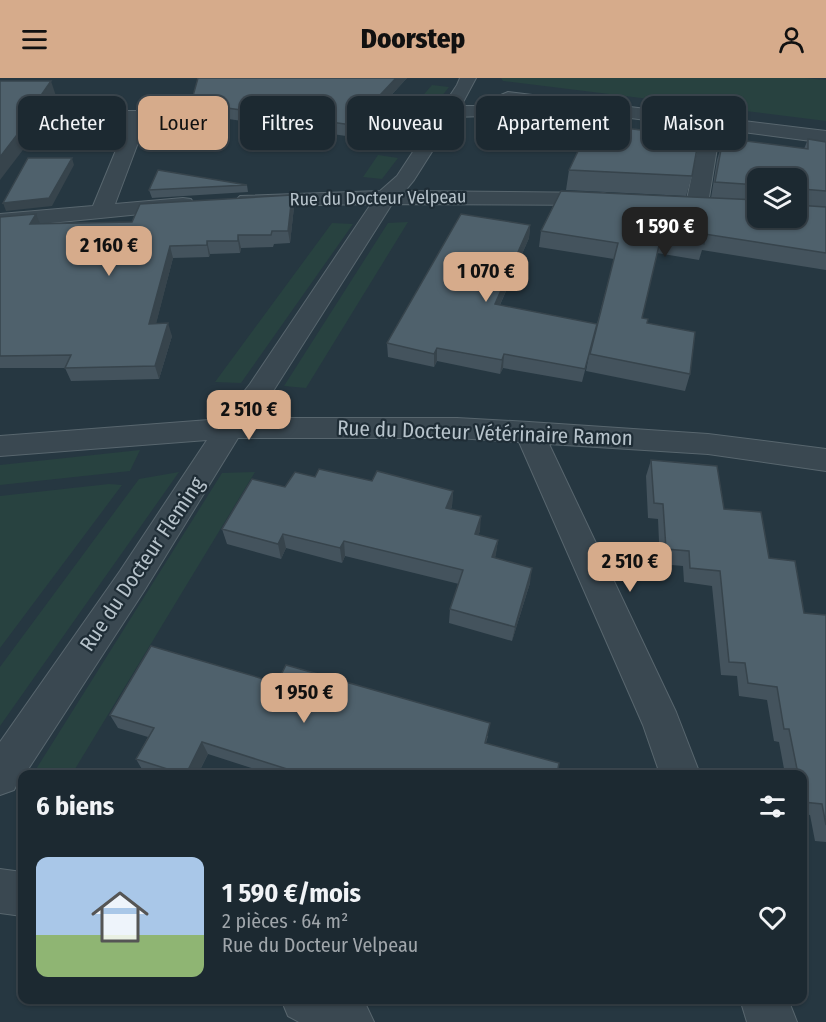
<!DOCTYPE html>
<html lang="fr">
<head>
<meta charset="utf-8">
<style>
	body { margin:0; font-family:"Fira Sans Condensed",sans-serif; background:#29353d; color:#f1f3f6; height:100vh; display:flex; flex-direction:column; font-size:22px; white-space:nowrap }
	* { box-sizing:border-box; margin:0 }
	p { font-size:20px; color:#a0a6ab }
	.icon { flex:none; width:33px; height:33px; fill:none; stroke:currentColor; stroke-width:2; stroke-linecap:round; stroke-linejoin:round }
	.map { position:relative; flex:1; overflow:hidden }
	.panel { position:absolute; left:18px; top:692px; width:789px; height:234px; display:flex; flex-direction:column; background:#1c2931; border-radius:12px; box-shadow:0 2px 4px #0004,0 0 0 2px #3a454d }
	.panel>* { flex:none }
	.top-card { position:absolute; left:18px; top:18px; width:790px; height:54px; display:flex; gap:12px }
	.buttons { position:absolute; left:747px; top:90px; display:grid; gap:12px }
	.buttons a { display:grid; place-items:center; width:60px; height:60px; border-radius:12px; background:#1c2931; box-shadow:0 2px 4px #0004,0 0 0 2px #3a454d; font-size:30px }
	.price { position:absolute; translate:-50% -51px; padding:0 14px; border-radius:12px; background:#d6ab8b; color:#111; font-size:20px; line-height:39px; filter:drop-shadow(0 2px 3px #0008) }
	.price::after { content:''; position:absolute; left:50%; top:36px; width:18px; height:14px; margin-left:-9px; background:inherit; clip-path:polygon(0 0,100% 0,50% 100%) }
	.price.selected { background:#222; color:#fff }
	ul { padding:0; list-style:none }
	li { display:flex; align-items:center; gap:18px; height:150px; padding:0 18px }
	li span { display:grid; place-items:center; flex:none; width:168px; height:120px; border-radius:12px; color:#555 }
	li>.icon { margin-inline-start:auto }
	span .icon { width:72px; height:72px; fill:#fffc; stroke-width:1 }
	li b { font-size:26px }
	h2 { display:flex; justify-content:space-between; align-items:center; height:72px; padding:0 18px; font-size:26px }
	.chip { padding:0 21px; border-radius:12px; background:#1c2931; box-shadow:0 2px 4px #0004,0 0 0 2px #3a454d; font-size:21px; line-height:54px }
	.chip.selected { background:#d6ab8b; color:#111 }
	header { display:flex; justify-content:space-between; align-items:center; height:78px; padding:0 18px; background:#d6ab8b; color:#111; font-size:27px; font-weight:800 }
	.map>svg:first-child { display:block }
</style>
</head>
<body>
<header><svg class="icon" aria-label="menu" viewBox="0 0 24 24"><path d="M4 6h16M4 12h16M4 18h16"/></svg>Doorstep<svg class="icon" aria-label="person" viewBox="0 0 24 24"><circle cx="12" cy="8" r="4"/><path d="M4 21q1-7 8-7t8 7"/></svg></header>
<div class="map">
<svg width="826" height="944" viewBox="0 0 826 944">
	<rect width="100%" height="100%" fill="#263741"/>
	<path fill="#284240" d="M501,0H805L826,2V43L503,3Z
		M432,7L449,9L431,32L413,29Z
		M409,35L427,38L407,67L389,64Z
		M378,77L398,80L382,101L363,99Z
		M408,144L306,310L284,308L388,145Z
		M332,145L353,146L241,305L215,304Z
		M140,372L130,393L0,407V387Z
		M179,394L0,648V589L139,401Z
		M255,394L72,696H33L222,395Z
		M109,406L122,407L0,570V418Z"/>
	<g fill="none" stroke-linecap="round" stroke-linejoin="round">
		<defs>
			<path id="minor" d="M460,0H476L461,28H475L508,14L826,53V65L720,51L708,126L705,131L697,132L689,131L686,126L702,49L511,25L484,38L454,39L414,102L405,113L603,115L610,117L614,121L610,125L603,127L392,126L270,318L253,340H457L529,344L708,356L826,371V393L708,376L549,366L676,634L700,696H660L643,647L519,364L457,360H238L144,513L25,696H22L14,712L0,717V664L120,493L207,362L0,378V358L222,341L250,306L371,126L247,128L240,126L236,122L240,118L380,113L397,98L457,7Z
				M94,33H139L145,34L148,38L115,126L183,120L191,121L194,126L191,131L0,150V136L93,128L128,43L88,42L85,38L88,34Z
				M0,791L22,794V838L0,835Z
				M281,921H355L366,927L374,944H299L288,938Z
				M740,921H788L797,944H747Z"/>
		</defs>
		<use href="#minor" stroke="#58666e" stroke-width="2"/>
		<use href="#minor" fill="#3a4851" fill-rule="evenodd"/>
	</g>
	<path fill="#44535d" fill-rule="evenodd" d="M198,0H407L353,59L194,36L191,25Z
		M730,61L804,71L808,61L826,64V192L702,172L699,182L657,175L642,240L690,296L685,313L586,293L589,277L582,304L503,290L500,296L437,283L434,289L388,279L387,265L530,147L529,160L500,227L597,246L614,181L539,169L541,153L711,120L717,82L722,66L728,67ZM758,100L796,140H758Z
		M569,92L692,98L686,118L566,112Z
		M247,107L248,114L152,120L149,112Z
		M292,117L294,129L290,165L274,166L273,169L241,170L240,175L210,176L209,179L173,180L156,245L172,258L159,301L71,303L65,290H0V139L40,145L132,144Z
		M651,382L724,431L769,480L804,535L826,537V764L815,763L810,737L802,736V696H785L779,664L774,663L767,622L739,618L737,598L721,597L712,508L684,504L683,488L660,486L658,441L648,440L646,398Z
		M315,399L372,403L453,413L452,428L451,431L480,453L478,457L498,462L495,480L530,505L512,563L449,545L450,531L459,506L345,478L342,485L286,470L281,481L227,466L222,451L285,409Z
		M277,605L488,658L486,665L557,696H270L208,676L198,696H154L143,693L136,681L148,659L118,650L110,637Z"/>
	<path fill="#37444c" d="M396,0H407L353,59L352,47Z
		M51,3L56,18L27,60L29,64L0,102V79L19,49Z
		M72,80L74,87L52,128L6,133L3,125Z
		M292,117L294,129L290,165L288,153Z
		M36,136L41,148L30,146Z
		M530,147L529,160L494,240L495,226Z
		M238,157L241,170L240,175L238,163Z
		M207,163L210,176L209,179L207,167Z
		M170,168L173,180L153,258L149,246Z
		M168,245L172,258L159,301L155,288Z
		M437,270V283L434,289V276Z
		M504,276L503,290L500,296L502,282Z
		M453,413L452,428L445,445L446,430Z
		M481,438L480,453L473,471L475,456Z
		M283,456L286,470L281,481L278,466Z
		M498,462L496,476L490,494L492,479Z
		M344,463L345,478L342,485L340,470Z
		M532,490L530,505L512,563L515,549Z
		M202,664L208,676L198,696H186Z"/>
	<path fill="#4f616c" stroke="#37444c" stroke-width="1.5" d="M198,0H396L352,47L191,25Z
		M0,3H51L19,49H23L0,79Z
		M591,46L699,59L692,98L569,92Z
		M730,61L808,71V61L826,64V113L802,111L800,113V122L796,123V100H758V107L715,104L722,66L729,67Z
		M28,80H72L49,120L3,125Z
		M158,92L247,107L149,112Z
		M561,113L758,122V140H796V127L826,129V175L705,156L704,166L661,159L642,240L648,241L647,245L695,254L690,296L590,276L618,165L541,153Z
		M292,117L288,153H272L271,157H238V163H207V167L170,168L149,246L168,245L155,288L65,290L71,277L0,278V139L36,136L30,146L132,144L140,126Z
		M461,136L530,147L495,226L597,246L585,291L504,276L502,282L437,270L434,276L387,265Z
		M651,382L717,388L724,431L761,434L769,480L795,483L804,535L826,537V747L822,726L803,724L802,696H798L789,651H784L777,609L748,605L745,585L729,584L720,493L690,490L689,473L666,471L663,426L654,425Z
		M319,391L372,403L377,393L453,413L446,430L481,438L475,456L498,462L492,479L532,490L515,549L450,531L463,492L344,463L340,470L283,456L278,466L222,451L252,401L285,409L295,394L315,399Z
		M151,568L277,605L286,587L490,645L485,665L559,685L557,696H285L287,691L202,664L186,696H183L136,681L154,650L110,637Z"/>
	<g text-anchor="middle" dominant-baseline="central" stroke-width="4.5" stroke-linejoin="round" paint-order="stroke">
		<g font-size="18" fill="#b7c3cb" stroke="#1f2d36">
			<text transform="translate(378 120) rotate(-1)">Rue du Docteur Velpeau</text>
		</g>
		<g font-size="21" fill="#b7c3cb" stroke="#1f2d36">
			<text transform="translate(485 355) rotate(2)">Rue du Docteur Vétérinaire Ramon</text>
			<text transform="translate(142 486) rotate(-56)">Rue du Docteur Fleming</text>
		</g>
	</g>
</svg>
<div class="buttons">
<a><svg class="icon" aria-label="layers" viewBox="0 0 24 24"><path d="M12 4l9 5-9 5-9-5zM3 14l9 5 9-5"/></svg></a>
</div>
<b class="price selected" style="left:665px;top:180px">1 590 €</b>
<b class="price" style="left:109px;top:199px">2 160 €</b>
<b class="price" style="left:486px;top:225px">1 070 €</b>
<b class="price" style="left:249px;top:363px">2 510 €</b>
<b class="price" style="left:630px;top:515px">2 510 €</b>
<b class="price" style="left:304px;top:646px">1 950 €</b>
<div class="top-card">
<a class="chip">Acheter</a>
<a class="chip selected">Louer</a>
<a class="chip">Filtres</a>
<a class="chip">Nouveau</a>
<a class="chip">Appartement</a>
<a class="chip">Maison</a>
</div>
<section class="panel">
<h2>6 biens<svg class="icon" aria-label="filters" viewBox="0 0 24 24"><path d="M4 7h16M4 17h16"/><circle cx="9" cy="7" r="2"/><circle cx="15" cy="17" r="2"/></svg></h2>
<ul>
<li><span style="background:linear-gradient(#a9c7e8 65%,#8fb573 0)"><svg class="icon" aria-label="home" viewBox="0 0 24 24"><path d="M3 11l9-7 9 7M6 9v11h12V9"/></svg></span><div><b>1 590 €/mois</b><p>2 pièces · 64 m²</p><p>Rue du Docteur Velpeau</p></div><svg class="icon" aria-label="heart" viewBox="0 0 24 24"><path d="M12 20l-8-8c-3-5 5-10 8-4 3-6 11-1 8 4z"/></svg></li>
</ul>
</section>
</div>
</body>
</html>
